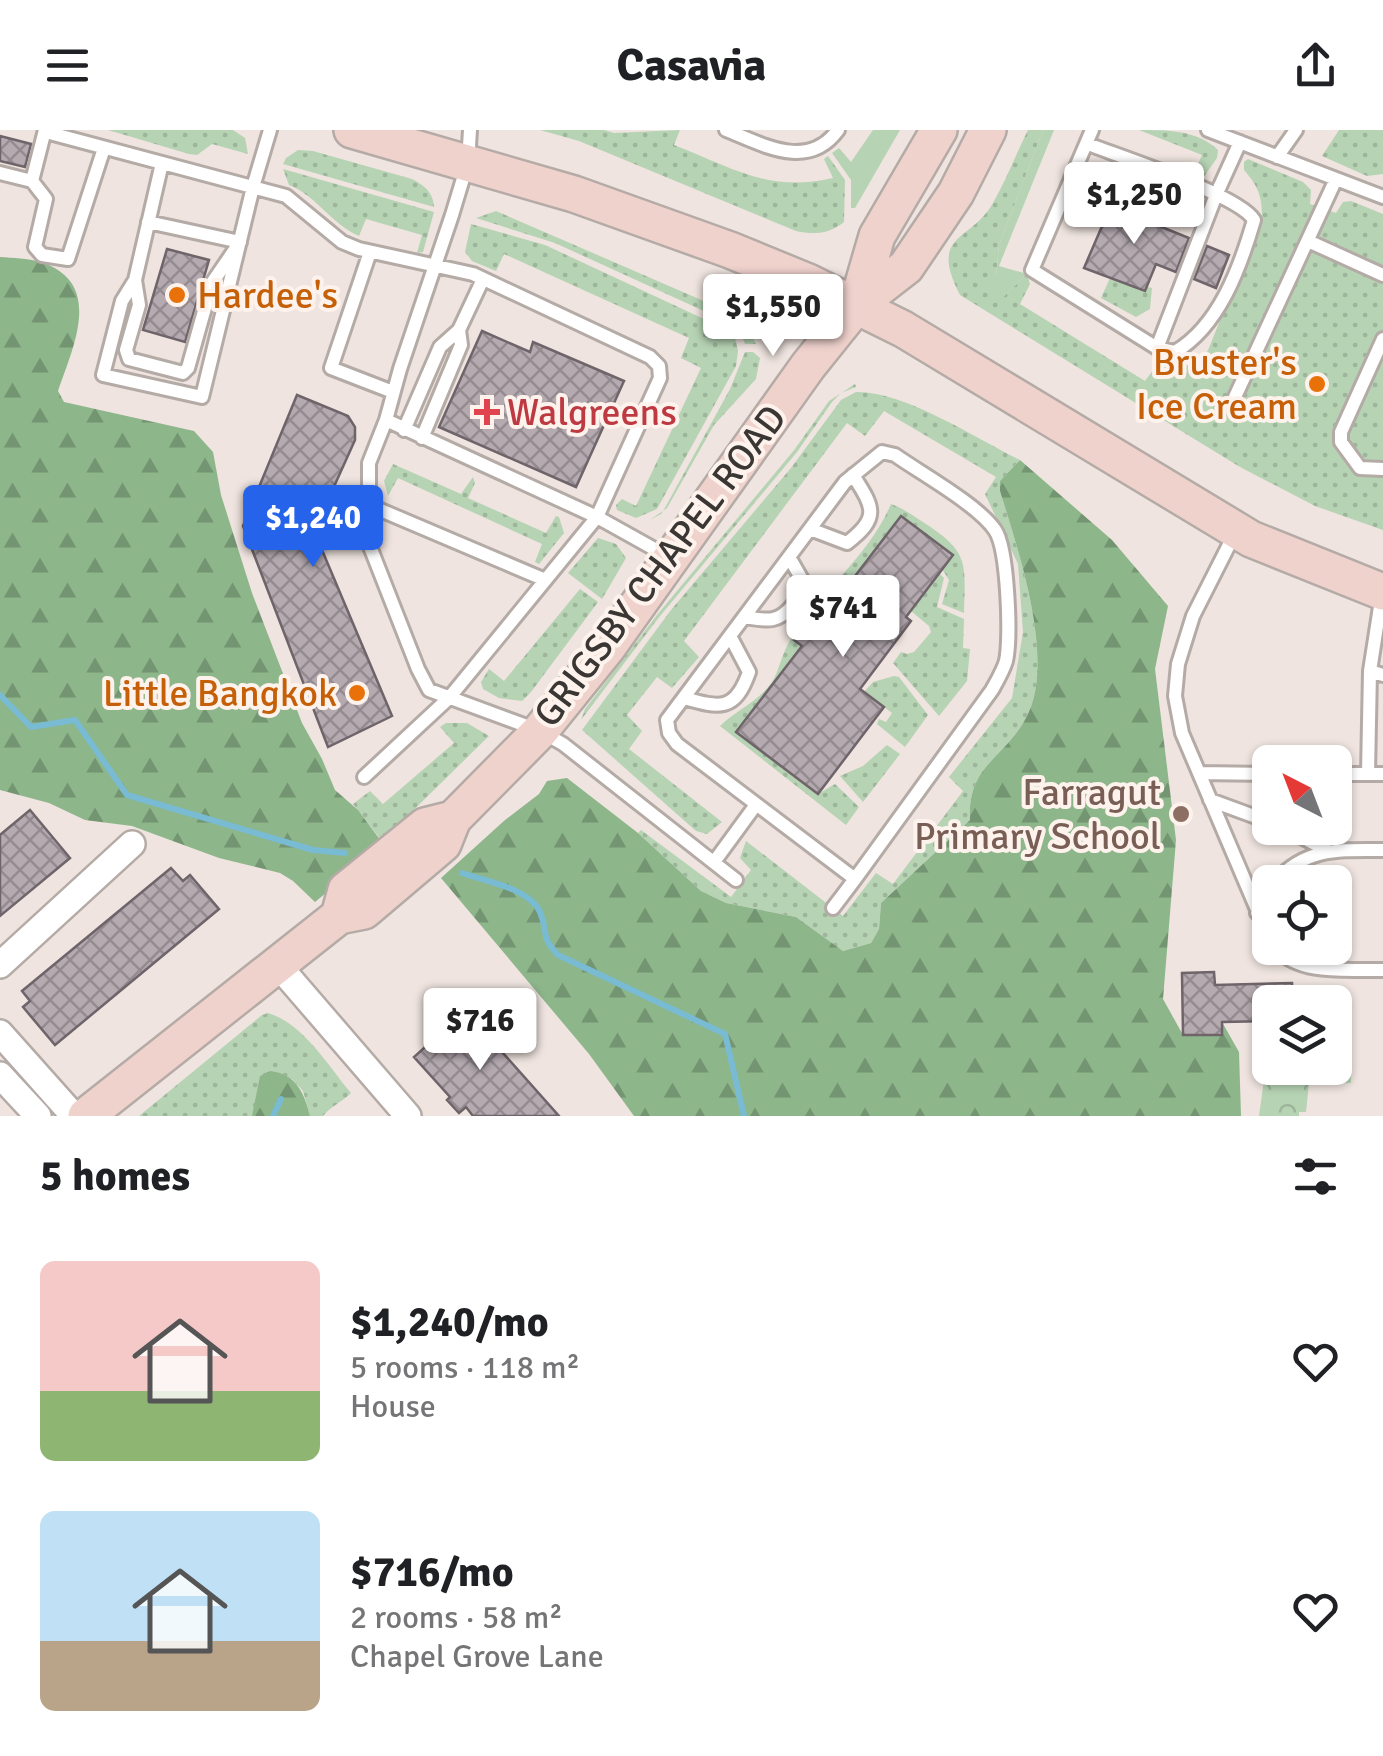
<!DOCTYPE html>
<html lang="en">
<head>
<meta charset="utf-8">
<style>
	body { margin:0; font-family:Signika,sans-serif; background:#f6f6f6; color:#202124; height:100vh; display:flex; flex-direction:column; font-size:38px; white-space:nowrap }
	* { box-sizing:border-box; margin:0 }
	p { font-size:32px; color:#757577 }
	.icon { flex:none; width:55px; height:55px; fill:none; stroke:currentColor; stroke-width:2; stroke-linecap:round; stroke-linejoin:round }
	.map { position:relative; height:986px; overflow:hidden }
	.panel { display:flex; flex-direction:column; background:#fff; flex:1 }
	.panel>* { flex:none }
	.needle { width:65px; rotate:318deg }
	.controls { position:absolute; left:1252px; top:615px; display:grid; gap:20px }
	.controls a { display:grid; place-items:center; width:100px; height:100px; border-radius:15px; background:#fff; box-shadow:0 2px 8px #0004; font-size:50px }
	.price { position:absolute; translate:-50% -85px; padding:0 22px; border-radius:10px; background:#fff; color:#222; font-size:32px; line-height:65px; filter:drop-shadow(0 2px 5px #0008) }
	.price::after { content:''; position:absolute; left:50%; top:60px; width:30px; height:22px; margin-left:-15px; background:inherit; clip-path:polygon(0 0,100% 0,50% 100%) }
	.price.selected { background:#2563eb; color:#fff }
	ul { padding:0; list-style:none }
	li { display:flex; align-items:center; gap:30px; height:250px; padding:0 40px }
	li span { display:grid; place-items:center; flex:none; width:280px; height:200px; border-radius:15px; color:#555 }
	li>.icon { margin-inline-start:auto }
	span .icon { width:120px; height:120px; fill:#fffc; stroke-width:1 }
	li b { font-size:42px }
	h2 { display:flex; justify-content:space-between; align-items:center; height:120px; padding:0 40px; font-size:42px }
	header { display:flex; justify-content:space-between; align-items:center; height:130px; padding:0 40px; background:#fff; font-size:45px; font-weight:800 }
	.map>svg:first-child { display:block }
</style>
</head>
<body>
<header><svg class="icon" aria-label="menu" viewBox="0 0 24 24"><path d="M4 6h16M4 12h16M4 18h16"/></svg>Casavia<svg class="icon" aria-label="share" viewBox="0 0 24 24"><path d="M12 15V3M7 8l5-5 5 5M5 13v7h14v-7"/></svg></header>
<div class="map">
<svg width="1383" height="986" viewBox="0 0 1383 986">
	<defs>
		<pattern id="grass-dots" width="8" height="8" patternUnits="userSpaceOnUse" patternTransform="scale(2.5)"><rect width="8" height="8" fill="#b6d3b4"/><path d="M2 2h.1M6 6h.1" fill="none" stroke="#9db69b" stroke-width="1.8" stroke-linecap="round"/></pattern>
		<pattern id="forest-firs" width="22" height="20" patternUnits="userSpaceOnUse" patternTransform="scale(2.5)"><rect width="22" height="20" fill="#8db68b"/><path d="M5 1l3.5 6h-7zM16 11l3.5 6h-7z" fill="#749572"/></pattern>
		<pattern id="park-crowns" width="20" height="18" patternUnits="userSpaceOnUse" patternTransform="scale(2.5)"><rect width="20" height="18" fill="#b6d3b4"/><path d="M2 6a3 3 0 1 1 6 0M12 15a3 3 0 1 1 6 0" fill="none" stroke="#9db69b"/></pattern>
		<pattern id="building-cross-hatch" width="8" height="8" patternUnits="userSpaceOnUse" patternTransform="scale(2.5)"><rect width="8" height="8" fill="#b4aab0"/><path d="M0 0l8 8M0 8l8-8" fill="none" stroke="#938b90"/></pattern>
	</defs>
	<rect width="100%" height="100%" fill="#efe4df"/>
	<path fill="url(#grass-dots)" d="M108,0H233L245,8L248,24L212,14L197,25L189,24Z
		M540,0H604L614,3L680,0L674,15C733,38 769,63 833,48L824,29L828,26L845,50L844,92C829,104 815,105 796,101L579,11Z
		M1028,0H1043L999,115L996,146L990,145L1003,167L1027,144L1030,154L1020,174L1145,251C1165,223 1167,229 1198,239L1209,218L1262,85C1262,65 1257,55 1244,40V32L1248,29L1303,52L1311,60L1310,74L1336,83L1343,72L1351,71L1383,84V400L1315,376L1240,337L960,165C928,103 971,112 993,73C1006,50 1016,24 1028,0Z
		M1139,0C1166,0 1198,0 1218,20L1217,28L1203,48L1195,41L1202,25Z
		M1339,0H1383V44L1367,46L1322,26Z
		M298,20L313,21L412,49C425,56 433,62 434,77L283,34L286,28Z
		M283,39L434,82L423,122L417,123L422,105L366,89L359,106C331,94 317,66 289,55Z
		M496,81L736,185L747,196L756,214H745L741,204L728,192L555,113L476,88Z
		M471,94L545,115L734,203L738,221L736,236L657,379L636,388L617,380L616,375L622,369L636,376L701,238L681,228L689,208L504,124L496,141L472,131L465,122Z
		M1110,148L1152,158L1150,179L1136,187L1101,168Z
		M745,222H753L760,228L756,249L714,295L667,378L650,390L661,384L666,376L730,259Z
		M855,254L856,257L841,263L832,272L797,322L660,486L581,590L585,579L657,485L795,319L829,271Z
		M856,262C904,261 975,308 1020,330L1000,351V361C1018,420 1056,529 1027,586C1005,629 967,634 970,690L881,773L879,799L871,813L843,821L796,787L726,773L701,761L638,703L641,700L731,767L751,740L740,728L746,711L843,786L876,743L893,754L963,661L949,647L1012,568L1023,502L1018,434L985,364L996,347L884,281L865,306L847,293L684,511L699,527L672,558L657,547L627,585L642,601L629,619L722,692L707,704L696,701L582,600L671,480L791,338L841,270Z
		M393,334L461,364L473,347L475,353L468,368L546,403L556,386L559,387L564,403L539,434L535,432L542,414L398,348L388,366L384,351Z
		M891,374C903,378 915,387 926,394C970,423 965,434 964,483L942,474L949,450L942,439L953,425L900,386L836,471L827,465L794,509L802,516L737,602L818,664L835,654L859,677L846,695L720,596C735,581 758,572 772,552C780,539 782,522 791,509C821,461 869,426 891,374Z
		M598,408L616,414L626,428L602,469L568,443Z
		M939,443L944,448L937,477L964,489L963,518L970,519L967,551L939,586L893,533L901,522L907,524L914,522L931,502L929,496L911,481Z
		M580,459L598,472L531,562L522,571L499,568L483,559L481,552L489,539L504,551Z
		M894,546L899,547L928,585L905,617L877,594L879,589L886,592L892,583L864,562L873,552Z
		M446,593H467L489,606L382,711L353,674L370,661L383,674L454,613L440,597Z
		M887,615L900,624L863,672L840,646L863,636Z
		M268,883C303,893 329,937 351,963C342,972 331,976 323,986H310L303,961L292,949L252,986H139L262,885Z"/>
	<path fill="url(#forest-firs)" d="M0,127C13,128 28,128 40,132C105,152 73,217 58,261L64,272L194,301L213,322L221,365L252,463L302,593L322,629L335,660L358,680L384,715L315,772L293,751L280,743L219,728L132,696L85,690L49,673L0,660Z
		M1020,330L1112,410L1168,476L1155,539L1176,710L1163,869L1183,905H1222V892L1239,922L1241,986H634L589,924L441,748L505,690L539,664L547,651L567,648L638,703L701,761L726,773L796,787L843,821L871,813L879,799L881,773L970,690C967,634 1005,629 1027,586C1056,529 1018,420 1000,361V351Z
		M270,941C296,944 304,962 310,986H252L260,946Z"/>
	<path fill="url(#park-crowns)" d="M1335,904H1352L1351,953L1309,954L1306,982H1299V986H1259L1269,913L1270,938H1335Z"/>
	<path fill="#b6d3b4" d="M873,0H900L855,78H851V50L832,23L839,18L851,32Z
		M1043,0H1054L999,136L1027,144L1003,167L993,172L990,171L989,144L996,146L999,115Z"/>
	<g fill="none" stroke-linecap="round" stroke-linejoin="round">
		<path stroke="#78bbd3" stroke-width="6" d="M0,565L31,597L75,590L127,665L313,720L345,723
			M462,743C485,751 529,758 540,782C549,803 539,805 558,825L725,904L744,986
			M273,986L281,969"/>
	</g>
	<path fill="url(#building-cross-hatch)" stroke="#6e646a" stroke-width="2.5" d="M0,6L31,14L25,37L0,31Z
		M1115,66L1138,75L1134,86L1189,108L1176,142L1156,134L1145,161L1084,138Z
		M1207,116L1229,125L1216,158L1194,149Z
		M167,119L209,130L185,212L143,200Z
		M482,201L530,222L533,212L624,251L576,357L439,297Z
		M297,265L348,286L355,297V310L314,401L392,586L328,617L243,396Z
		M901,386L953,425L906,487L911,491L860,559L884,577L818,664L736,602L802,516L794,510L828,465L836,471Z
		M30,680L70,728L0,786V705Z
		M171,738L183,751L190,745L219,779L55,915L23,877L30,871L22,861Z
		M1214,842L1215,855L1292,853L1293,872H1270V891L1222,892V905H1183L1182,843Z
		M468,878L498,912L495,914L559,986H473L466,977L459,983L447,970L450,967L414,927Z"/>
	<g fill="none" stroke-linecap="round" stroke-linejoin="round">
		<defs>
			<path id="lane" d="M470,0L468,32L452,85L400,239L386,290L369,333V414L418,539L429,560L540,601L563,614L736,750
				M726,0C764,15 808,41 838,0
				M1208,0L1383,67
				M46,2L286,66L342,112L359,119L473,144L650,227L659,236L660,248L597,387L449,568L364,647
				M1088,14C1121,27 1239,65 1254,90C1240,138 1219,196 1175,222L1157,218L1032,140L1092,0
				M1277,27L1296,0
				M162,33L135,150L122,171L103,245L202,267L253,57L270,0
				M0,43L32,51L45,0
				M32,51L46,69L35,117L42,125L68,129L104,18
				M1308,111L1383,145
				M370,122L331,238L393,262
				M135,150L139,175L126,220L129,229L183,243L188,238L212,153L240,112L148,92
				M1383,209L1341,302V312L1360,338L1383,339
				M1157,218L1216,65L1240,12
				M1235,267L1336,49
				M386,290L597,387L667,426
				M404,300L440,217L459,200L483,149
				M422,308L461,215L459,200
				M371,376L543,449
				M810,399L847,413C881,387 873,377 853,345
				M1235,403L1193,486L1178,534L1175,566L1182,603L1270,810
				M1382,464L1370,541L1383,545
				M744,487C766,490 777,494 792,476C799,468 803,464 804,453L789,427
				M684,568C720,578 735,582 749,542L730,506
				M1199,643L1270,644
				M1335,644H1383
				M1368,644L1370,541
				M1210,670L1270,692
				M1285,698L1328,721
				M714,732L755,676
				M1275,752C1306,717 1339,720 1383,720
				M833,778L855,749L992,560C997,551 1003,541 1006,531C1011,508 1008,419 995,400C978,375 922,344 895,325L882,322L845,352L667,590L669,603L677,614L855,749
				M1257,783L1270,761
				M1275,818C1302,846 1346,839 1383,840"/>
			<path id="street" d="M277,834L408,986
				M0,835L132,714
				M0,903L74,986
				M0,945L38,986"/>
			<path id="secondary" d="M352,0L574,64L730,120L808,152L903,199L1251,409L1383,462
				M857,175L877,106L939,0
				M339,786L364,781L443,714L453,689
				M86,986L339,786L346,760L425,696L453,689L540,601L607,518L808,236L857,175L906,137L956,63L988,0"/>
		</defs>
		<use href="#lane" stroke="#b5aba6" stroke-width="18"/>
		<use href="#street" stroke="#b5aba6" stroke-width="30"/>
		<use href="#secondary" stroke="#b5aba6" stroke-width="40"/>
		<use href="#lane" stroke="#fff" stroke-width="12"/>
		<use href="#street" stroke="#fff" stroke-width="25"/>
		<use href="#secondary" stroke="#f0d2cd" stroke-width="35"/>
	</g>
	<g fill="#e8710a" stroke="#fdf2ec" stroke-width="4">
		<circle cx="177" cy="165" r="10"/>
		<circle cx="1317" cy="254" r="10"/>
		<circle cx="357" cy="563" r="10"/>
	</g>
	<path fill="#e0444e" stroke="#fdf2ec" stroke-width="4" d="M482 267h10v10h10v10h-10v10h-10v-10h-10v-10h10z"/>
	<circle fill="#8d6e63" stroke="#fdf2ec" stroke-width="4" cx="1181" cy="684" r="10"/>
	<g text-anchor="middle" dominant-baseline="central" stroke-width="8" stroke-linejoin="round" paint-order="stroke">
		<g font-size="38" fill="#c56008" stroke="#fdf2ec" text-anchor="end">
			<text x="197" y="165" text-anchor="start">Hardee's</text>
			<text x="1297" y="232">Bruster's<tspan x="1297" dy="44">Ice Cream</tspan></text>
			<text x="337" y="563">Little Bangkok</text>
		</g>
		<g font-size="38" fill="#be3a42" stroke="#fdf2ec" text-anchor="start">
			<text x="507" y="282">Walgreens</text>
		</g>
		<g font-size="38" fill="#3a3634" stroke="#fdf2ec">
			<text transform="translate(660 436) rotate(-53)">GRIGSBY CHAPEL ROAD</text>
		</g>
		<g font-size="38" fill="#785e54" stroke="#fdf2ec" text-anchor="end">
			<text x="1161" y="662">Farragut<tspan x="1161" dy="44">Primary School</tspan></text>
		</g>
	</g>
</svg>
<div class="controls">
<a><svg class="needle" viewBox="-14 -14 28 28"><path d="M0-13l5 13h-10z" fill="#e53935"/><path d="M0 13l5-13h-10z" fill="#757577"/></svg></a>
<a><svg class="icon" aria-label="locate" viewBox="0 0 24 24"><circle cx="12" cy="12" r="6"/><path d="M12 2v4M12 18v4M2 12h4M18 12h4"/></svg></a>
<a><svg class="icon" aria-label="layers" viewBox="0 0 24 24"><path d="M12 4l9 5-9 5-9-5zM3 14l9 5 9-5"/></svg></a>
</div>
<b class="price" style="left:1134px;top:117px">$1,250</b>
<b class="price" style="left:773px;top:229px">$1,550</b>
<b class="price selected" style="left:313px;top:440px">$1,240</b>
<b class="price" style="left:843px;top:530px">$741</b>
<b class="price" style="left:480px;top:943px">$716</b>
</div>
<section class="panel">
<h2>5 homes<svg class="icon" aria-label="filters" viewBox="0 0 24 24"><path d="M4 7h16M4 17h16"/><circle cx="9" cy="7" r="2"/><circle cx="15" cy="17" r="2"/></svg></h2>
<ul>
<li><span style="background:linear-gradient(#f6c9c9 65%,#8fb573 0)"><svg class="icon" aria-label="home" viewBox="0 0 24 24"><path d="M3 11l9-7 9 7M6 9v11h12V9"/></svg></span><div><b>$1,240/mo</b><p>5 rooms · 118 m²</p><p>House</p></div><svg class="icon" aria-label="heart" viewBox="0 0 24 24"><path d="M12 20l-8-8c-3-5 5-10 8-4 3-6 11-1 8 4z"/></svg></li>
<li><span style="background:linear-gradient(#bfe0f5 65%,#b9a48a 0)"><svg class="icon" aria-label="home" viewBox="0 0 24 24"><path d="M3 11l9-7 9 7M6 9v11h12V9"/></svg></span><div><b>$716/mo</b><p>2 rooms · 58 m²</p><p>Chapel Grove Lane</p></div><svg class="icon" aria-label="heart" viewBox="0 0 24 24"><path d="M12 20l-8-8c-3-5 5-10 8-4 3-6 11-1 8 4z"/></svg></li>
</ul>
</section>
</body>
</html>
